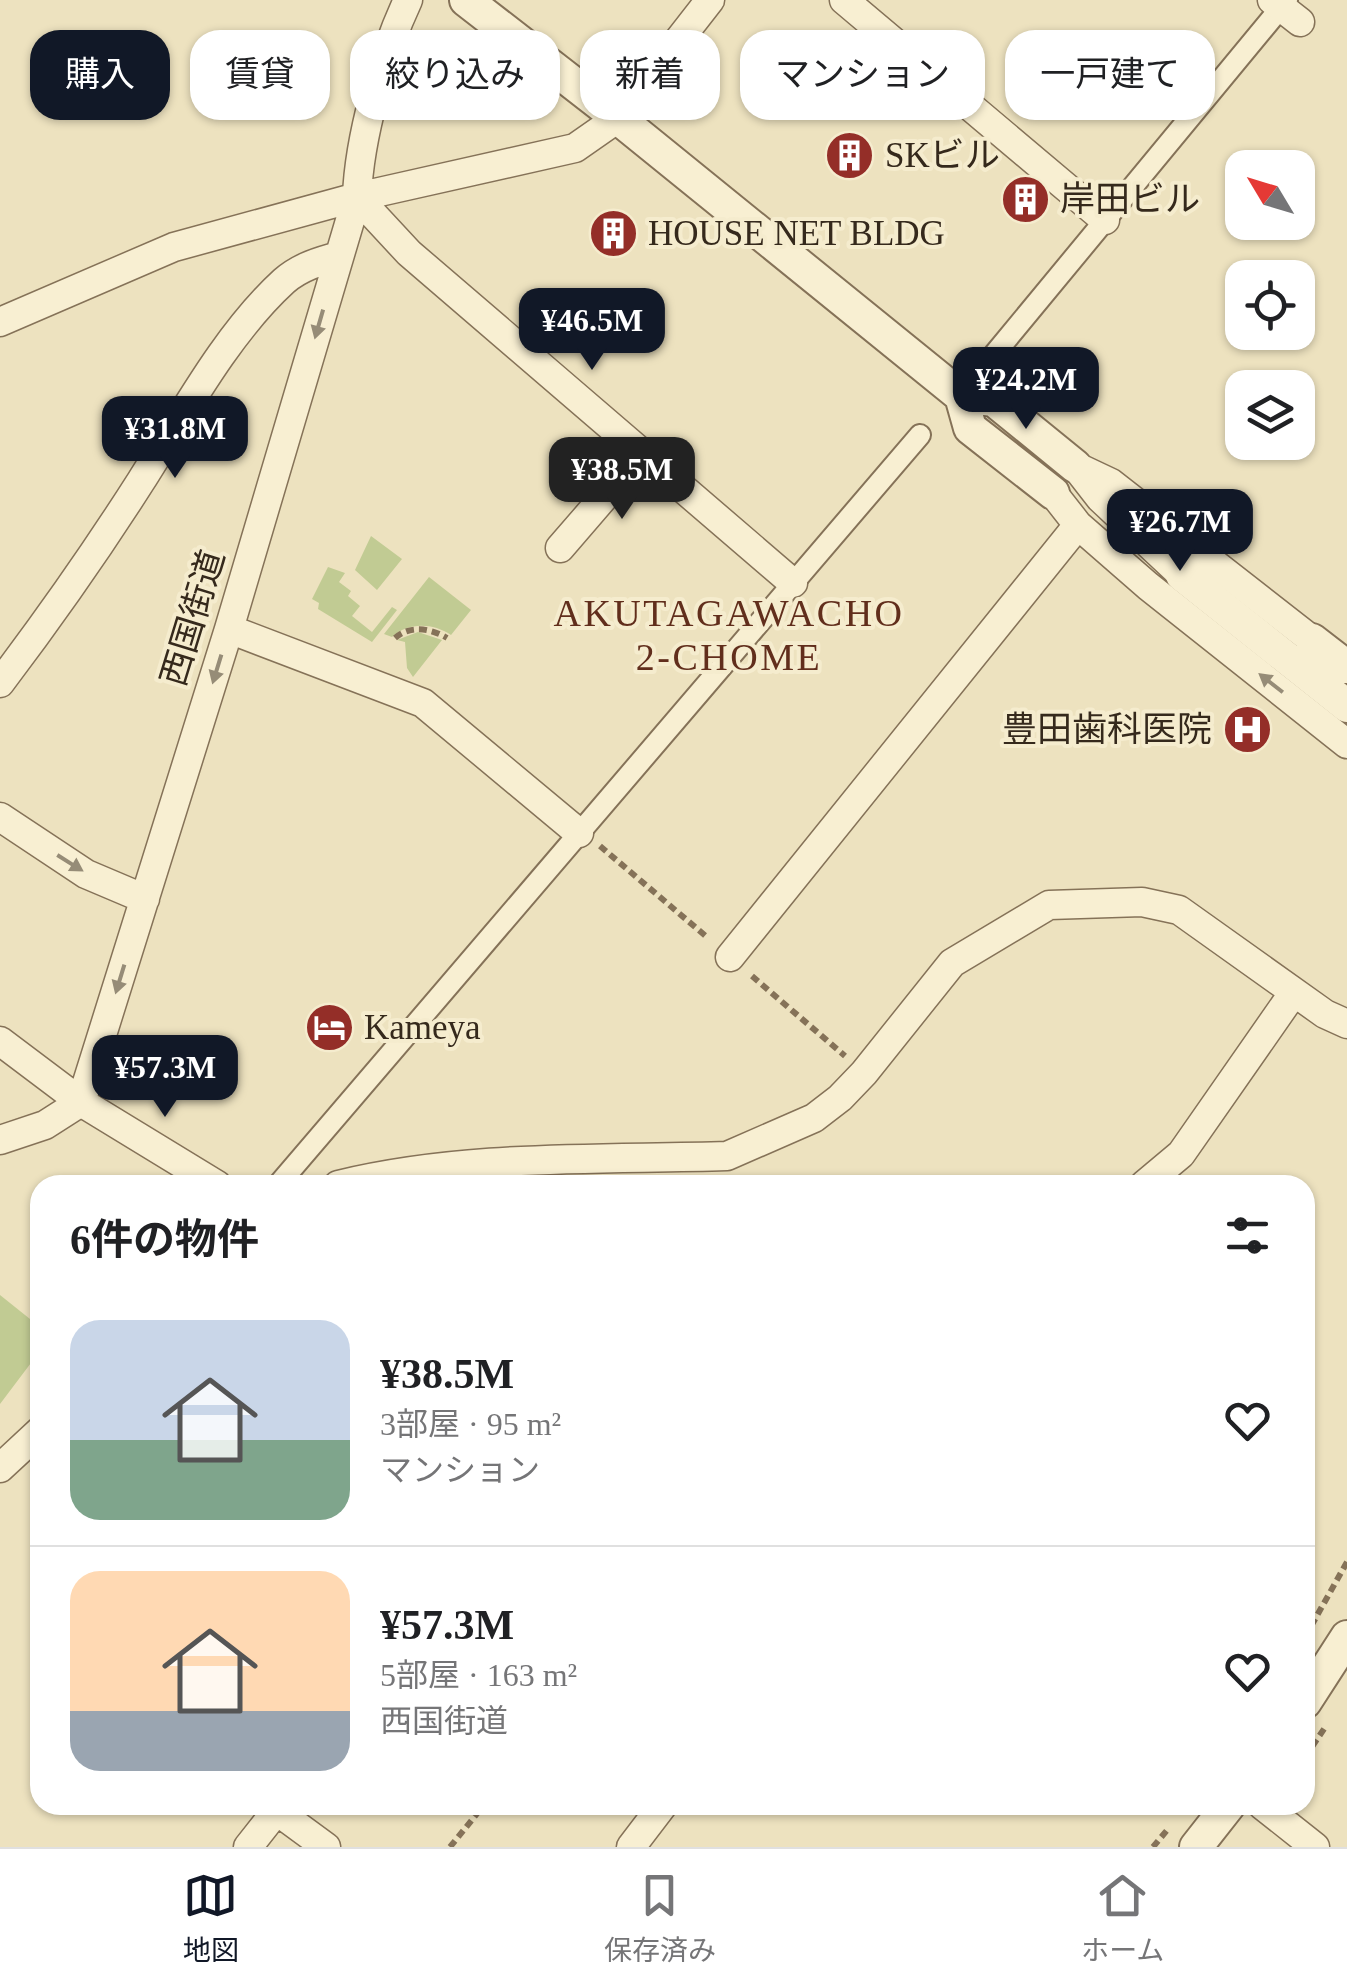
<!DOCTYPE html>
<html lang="ja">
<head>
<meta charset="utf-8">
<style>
	body { margin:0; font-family:"Times New Roman","Noto Sans JP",serif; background:#f6f6f6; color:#202124; height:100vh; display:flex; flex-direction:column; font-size:38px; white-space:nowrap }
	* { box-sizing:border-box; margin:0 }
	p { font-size:32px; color:#757577 }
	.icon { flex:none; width:55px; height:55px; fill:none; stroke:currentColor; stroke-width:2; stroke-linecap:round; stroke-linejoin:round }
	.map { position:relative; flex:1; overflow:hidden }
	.side { position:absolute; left:30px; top:1175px; width:1285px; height:640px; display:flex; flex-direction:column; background:#fff; border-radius:30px; box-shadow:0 2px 8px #0004 }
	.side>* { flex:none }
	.banner { position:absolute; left:30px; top:30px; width:1288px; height:90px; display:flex; gap:20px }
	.needle { width:65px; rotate:308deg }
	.fabs { position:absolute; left:1225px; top:150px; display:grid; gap:20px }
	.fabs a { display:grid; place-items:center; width:90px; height:90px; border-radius:20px; background:#fff; box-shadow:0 2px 8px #0004; font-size:50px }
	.price { position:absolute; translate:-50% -85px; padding:0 22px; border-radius:20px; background:#111827; color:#fff; font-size:32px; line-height:65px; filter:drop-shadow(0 2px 5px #0008) }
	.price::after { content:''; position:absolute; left:50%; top:60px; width:30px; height:22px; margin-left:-15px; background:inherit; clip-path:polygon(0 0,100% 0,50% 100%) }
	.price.selected { background:#222; color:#fff }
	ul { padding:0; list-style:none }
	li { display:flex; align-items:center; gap:30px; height:250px; padding:0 40px }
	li+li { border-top:2px solid #e0e0e0 }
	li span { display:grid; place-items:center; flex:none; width:280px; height:200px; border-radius:30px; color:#555 }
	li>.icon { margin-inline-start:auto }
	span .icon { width:120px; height:120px; fill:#fffc; stroke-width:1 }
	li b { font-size:42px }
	h2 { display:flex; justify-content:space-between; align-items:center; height:120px; padding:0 40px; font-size:42px }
	.pill { padding:0 35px; border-radius:30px; background:#fff; box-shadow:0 2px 8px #0004; font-size:35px; line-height:90px }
	.pill.selected { background:#111827; color:#fff }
	.menu { display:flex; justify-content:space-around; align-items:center; height:140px; border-top:2px solid #e0e0e0; background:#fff; font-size:28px; color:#757577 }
	.menu a { display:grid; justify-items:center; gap:5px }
	.menu .selected { color:#111827 }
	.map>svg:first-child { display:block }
</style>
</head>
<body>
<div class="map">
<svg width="1347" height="1847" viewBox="0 0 1347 1847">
	<rect width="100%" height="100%" fill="#ede2bf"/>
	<path fill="#c1cb93" d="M371,536L402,559L377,590L355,570Z
		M328,567L345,573L339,582L351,591L348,596L360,606L352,616L372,632L392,607L397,610L372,642L318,609L319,603L312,599Z
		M429,577L471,610L451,635C433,623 408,622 392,637L384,634Z
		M418,632L442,640L413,677L407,668L405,642L397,640Z
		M0,1295L40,1327V1351L0,1404Z"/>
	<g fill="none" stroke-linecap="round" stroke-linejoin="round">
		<defs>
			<path id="pedestrian" d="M987,363L1287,0
				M278,1185L920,435"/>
			<path id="minor" d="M844,0L1105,220
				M1272,0L1300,22
				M357,197L409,253L793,583
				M0,322L174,247L357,197L575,148L618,118L710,0
				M1075,466L1111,483L1312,640
				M1079,471L1100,498L1182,575
				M1053,493L1078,525L1148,586L1347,744
				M560,548L642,453
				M229,629L423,703L579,833
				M0,683C50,617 97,550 141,481C183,415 226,334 284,281C300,267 320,261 339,256
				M0,817L86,874L145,899
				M730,957L1078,525
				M0,1041L81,1102L217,1185
				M81,1102L229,629L357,197C359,138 383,53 408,0
				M0,1140L45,1125L81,1102
				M338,1185C465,1154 597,1160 727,1156L814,1118L840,1098L864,1073L952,963L1049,905L1142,902L1179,910L1325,1014L1347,1024
				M1144,1185L1181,1154L1294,992
				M0,1468L40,1431
				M1262,1805L1315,1847
				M277,1811L326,1847
				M248,1847L281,1805
				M631,1847L663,1805"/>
			<path id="tertiary" d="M466,0L618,118L961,396L994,400L1075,466
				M961,396L970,428L1053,493
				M1182,575L1347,706
				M1312,640L1347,667
				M1305,1702L1347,1637
				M1196,1847L1229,1805"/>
		</defs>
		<use href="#pedestrian" stroke="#857258" stroke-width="24"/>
		<use href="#minor" stroke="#857258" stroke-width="31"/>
		<use href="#tertiary" stroke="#857258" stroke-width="36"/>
		<path stroke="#857258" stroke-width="6" stroke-dasharray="8 5" stroke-linecap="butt" d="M395,638C410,625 430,628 447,638
			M600,846L708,938
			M752,976L845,1056
			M1305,1637L1347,1562
			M1305,1757L1326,1726
			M450,1847L484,1805
			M1153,1847L1168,1829"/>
		<use href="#pedestrian" stroke="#f8efd2" stroke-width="20"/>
		<use href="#minor" stroke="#f8efd2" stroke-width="28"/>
		<use href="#tertiary" stroke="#f8efd2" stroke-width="32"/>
	</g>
	<defs><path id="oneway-solid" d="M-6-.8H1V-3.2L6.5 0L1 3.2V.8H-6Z" transform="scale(2.5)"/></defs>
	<g fill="#968c77">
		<use href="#oneway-solid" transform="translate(319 324) rotate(106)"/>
		<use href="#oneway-solid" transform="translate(217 669) rotate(107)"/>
		<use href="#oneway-solid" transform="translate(1271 683) rotate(-142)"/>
		<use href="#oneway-solid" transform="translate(70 863) rotate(32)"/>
		<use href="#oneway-solid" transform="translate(120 979) rotate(107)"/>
	</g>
	<defs>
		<symbol id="building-disc" viewBox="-11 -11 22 22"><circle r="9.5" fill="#942e28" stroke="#f5ecce"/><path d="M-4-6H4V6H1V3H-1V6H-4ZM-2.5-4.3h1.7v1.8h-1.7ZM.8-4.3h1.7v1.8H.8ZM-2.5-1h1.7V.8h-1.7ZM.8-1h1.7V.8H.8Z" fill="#fff"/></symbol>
		<symbol id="hospital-disc" viewBox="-11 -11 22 22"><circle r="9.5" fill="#942e28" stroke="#f5ecce"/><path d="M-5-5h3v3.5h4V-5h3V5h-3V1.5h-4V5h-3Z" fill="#fff"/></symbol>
		<symbol id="hotel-disc" viewBox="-11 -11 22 22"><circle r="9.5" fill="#942e28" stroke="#f5ecce"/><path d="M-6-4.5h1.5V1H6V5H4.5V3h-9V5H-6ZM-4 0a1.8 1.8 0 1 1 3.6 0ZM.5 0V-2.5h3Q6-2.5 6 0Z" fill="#fff"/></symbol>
	</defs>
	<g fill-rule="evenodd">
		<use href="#building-disc" x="822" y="128" width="55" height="55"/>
		<use href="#building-disc" x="998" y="172" width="55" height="55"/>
		<use href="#building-disc" x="586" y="206" width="55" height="55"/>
		<use href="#hospital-disc" x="1220" y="702" width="55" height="55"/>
		<use href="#hotel-disc" x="302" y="1000" width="55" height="55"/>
	</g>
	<g text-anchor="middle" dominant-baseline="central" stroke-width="8" stroke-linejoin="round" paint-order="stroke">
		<g font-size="35" fill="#35291c" stroke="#f5ecce" text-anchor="start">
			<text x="885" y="155">SKビル</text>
			<text x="1060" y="199">岸田ビル</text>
			<text x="648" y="233">HOUSE NET BLDG</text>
			<text x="1212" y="729" text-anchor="end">豊田歯科医院</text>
			<text x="364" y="1027">Kameya</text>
		</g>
		<g font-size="35" fill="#35291c" stroke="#f5ecce">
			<text transform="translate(193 618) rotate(-73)">西国街道</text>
		</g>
		<g font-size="38" letter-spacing="2.5" fill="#612e1c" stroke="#f5ecce">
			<text x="729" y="613">AKUTAGAWACHO<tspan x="729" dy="44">2-CHOME</tspan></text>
		</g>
	</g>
</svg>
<div class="fabs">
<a><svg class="needle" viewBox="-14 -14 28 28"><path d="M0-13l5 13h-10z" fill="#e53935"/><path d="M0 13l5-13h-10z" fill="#757577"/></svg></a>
<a><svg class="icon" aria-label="locate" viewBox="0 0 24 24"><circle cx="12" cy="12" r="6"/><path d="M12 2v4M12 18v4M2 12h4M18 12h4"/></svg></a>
<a><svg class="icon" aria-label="layers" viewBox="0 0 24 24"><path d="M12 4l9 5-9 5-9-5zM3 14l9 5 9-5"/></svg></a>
</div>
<b class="price" style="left:592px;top:373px">¥46.5M</b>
<b class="price" style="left:1026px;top:432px">¥24.2M</b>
<b class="price" style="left:175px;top:481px">¥31.8M</b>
<b class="price selected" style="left:622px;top:522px">¥38.5M</b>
<b class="price" style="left:1180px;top:574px">¥26.7M</b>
<b class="price" style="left:165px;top:1120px">¥57.3M</b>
<div class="banner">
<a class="pill selected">購入</a>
<a class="pill">賃貸</a>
<a class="pill">絞り込み</a>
<a class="pill">新着</a>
<a class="pill">マンション</a>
<a class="pill">一戸建て</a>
</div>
<section class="side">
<h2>6件の物件<svg class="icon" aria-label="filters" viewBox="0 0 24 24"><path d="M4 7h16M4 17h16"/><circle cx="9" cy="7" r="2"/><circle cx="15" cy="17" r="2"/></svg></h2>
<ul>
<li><span style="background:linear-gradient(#c9d6e8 60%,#7fa58c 0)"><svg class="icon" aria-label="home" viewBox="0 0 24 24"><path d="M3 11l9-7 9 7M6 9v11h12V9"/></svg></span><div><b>¥38.5M</b><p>3部屋 · 95 m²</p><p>マンション</p></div><svg class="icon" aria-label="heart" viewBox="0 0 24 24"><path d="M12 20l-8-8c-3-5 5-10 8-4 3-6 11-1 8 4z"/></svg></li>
<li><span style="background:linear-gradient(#ffd9b3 70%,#9aa5b1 0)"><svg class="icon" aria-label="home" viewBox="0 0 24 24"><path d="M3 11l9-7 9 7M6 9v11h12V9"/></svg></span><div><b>¥57.3M</b><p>5部屋 · 163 m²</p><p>西国街道</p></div><svg class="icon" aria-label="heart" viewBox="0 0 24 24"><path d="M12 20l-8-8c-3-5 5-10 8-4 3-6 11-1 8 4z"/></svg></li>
</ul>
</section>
</div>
<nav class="menu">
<a class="selected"><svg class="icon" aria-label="map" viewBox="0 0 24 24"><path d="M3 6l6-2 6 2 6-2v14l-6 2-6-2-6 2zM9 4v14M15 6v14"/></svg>地図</a>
<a><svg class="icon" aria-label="saved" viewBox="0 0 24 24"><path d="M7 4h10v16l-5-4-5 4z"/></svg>保存済み</a>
<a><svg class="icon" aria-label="home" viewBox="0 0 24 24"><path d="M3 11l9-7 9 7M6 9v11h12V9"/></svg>ホーム</a>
</nav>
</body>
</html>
